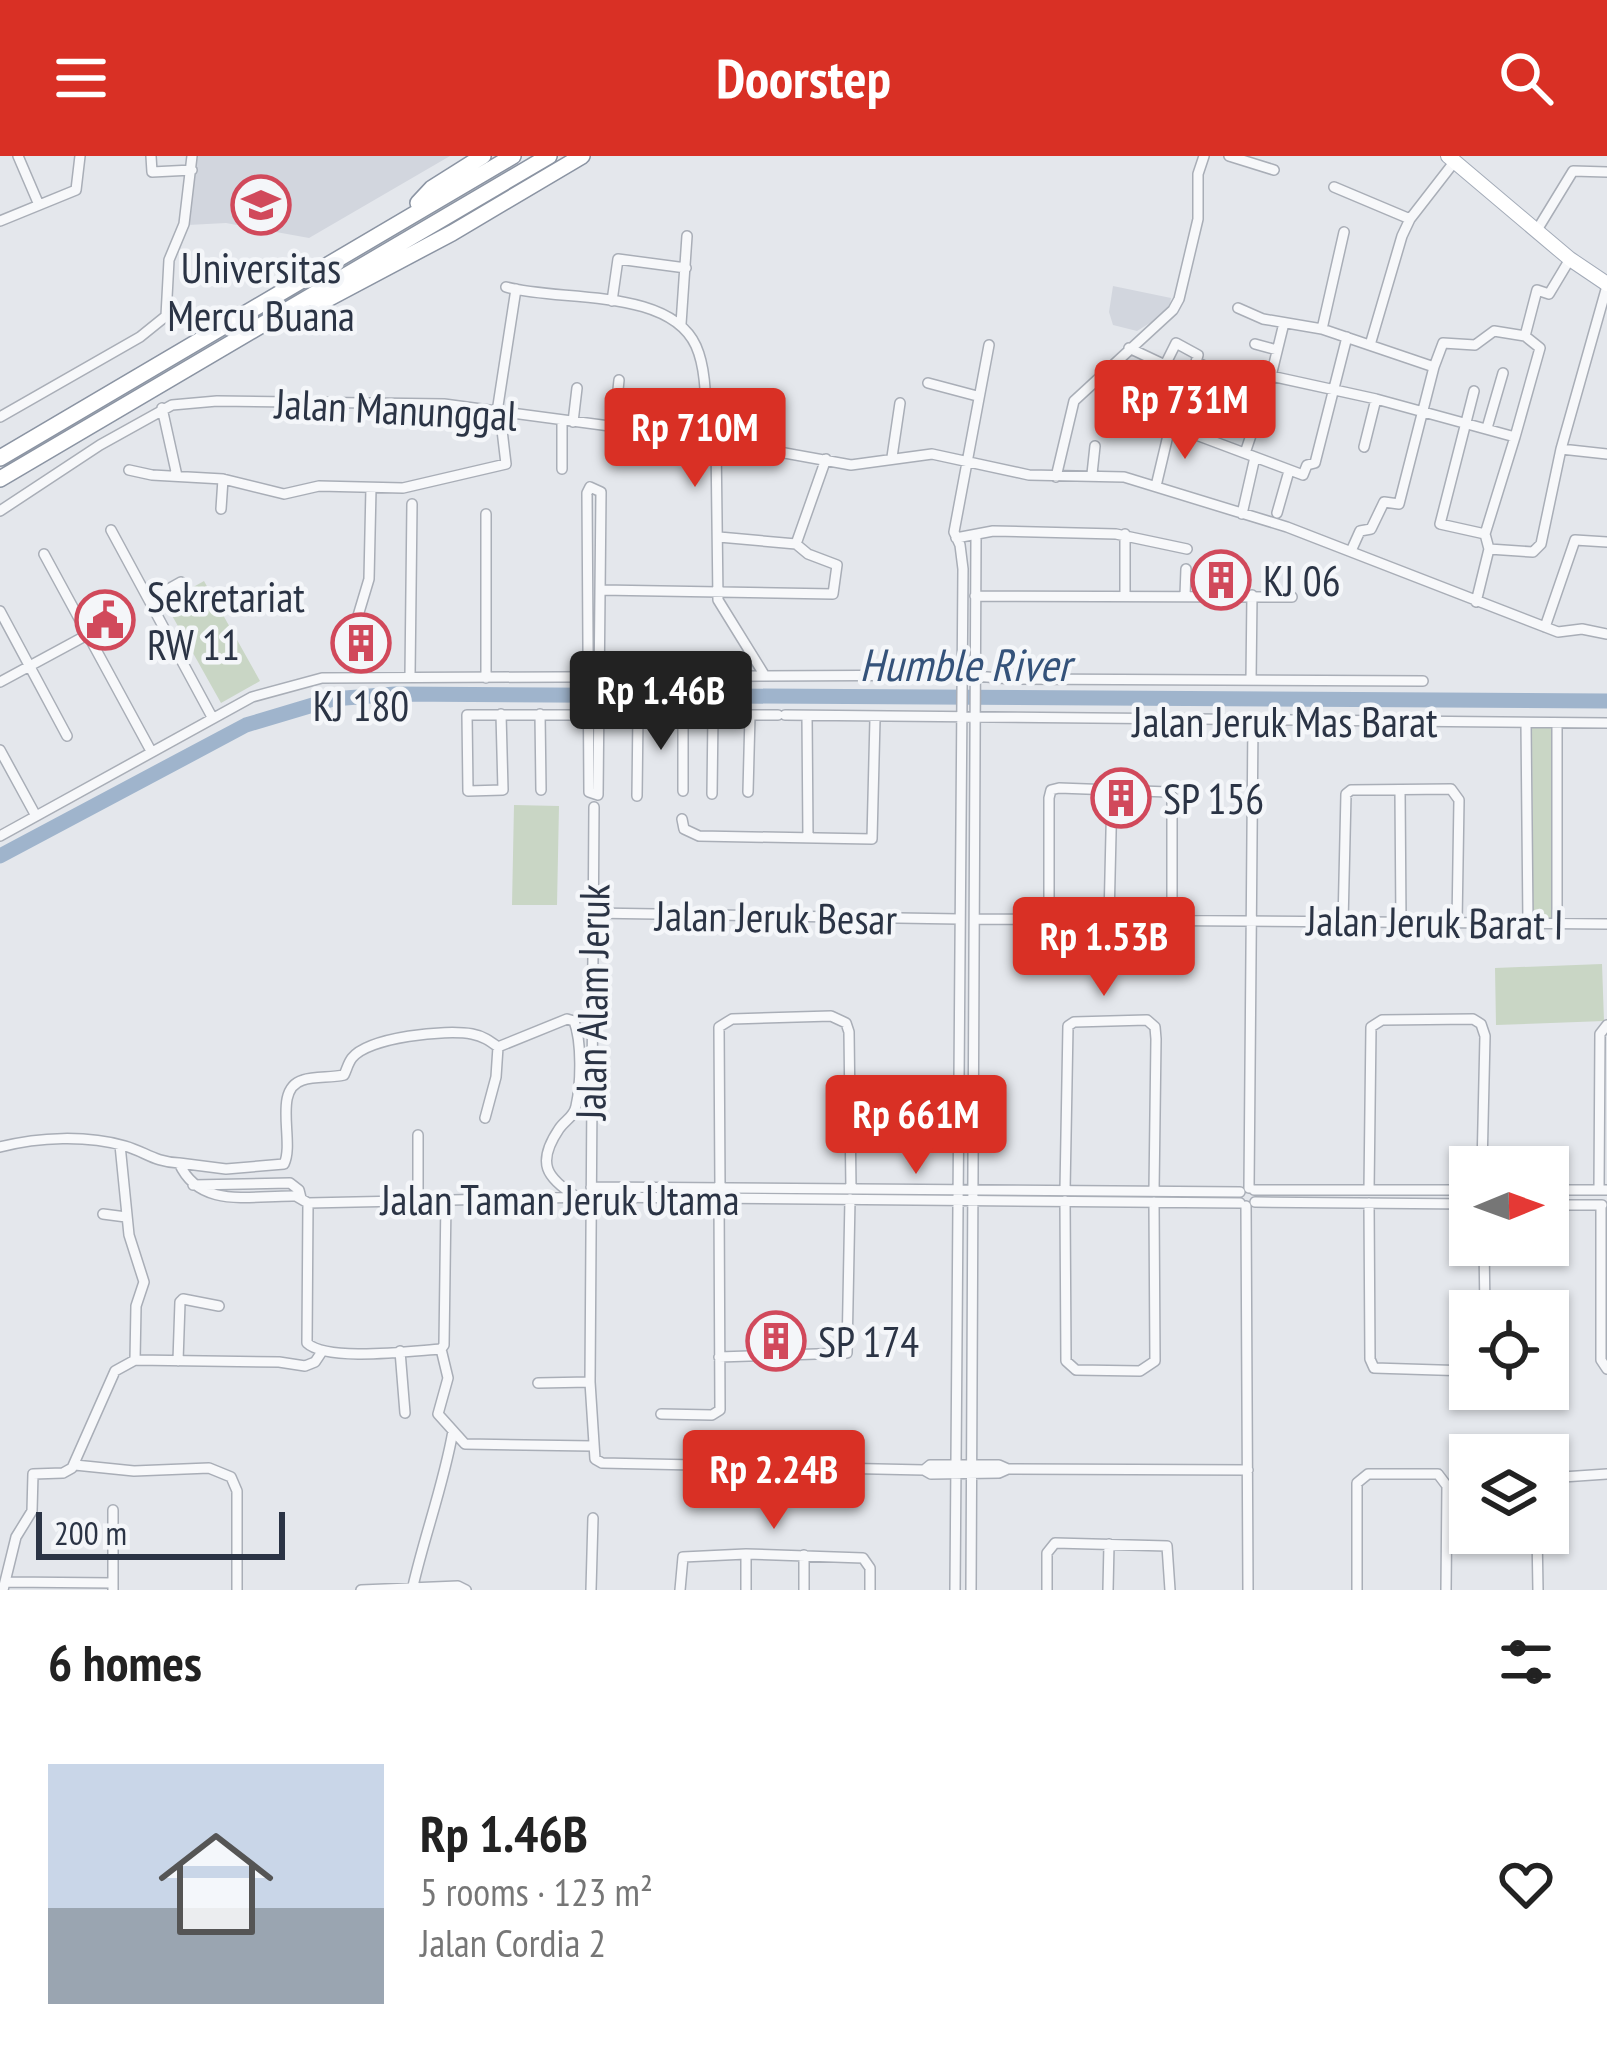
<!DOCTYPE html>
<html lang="en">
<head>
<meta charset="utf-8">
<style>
	body { margin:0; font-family:"PT Sans Narrow",sans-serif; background:#f2f2f2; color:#222; height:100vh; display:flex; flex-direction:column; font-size:45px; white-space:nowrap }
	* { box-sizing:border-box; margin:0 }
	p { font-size:39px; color:#767676 }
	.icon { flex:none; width:66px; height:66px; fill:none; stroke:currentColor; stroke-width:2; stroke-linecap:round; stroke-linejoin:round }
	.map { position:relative; height:1434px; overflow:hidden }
	.side { display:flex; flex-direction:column; background:#fff; flex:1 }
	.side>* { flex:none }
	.needle { width:78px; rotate:89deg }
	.tools { position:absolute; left:1449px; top:990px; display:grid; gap:24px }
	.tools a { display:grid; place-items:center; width:120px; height:120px; border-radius:0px; background:#fff; box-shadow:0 3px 9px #0004; font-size:60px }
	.scale { position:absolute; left:36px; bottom:30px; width:249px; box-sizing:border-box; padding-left:12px; border:6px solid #2b3445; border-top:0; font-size:33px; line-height:42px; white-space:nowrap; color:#2b3445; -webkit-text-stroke:9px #f4f6f9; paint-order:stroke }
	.price { position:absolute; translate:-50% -102px; padding:0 27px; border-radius:12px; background:#d93025; color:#fff; font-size:39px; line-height:78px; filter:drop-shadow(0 3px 6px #0008) }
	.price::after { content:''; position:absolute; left:50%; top:72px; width:36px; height:27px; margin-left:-18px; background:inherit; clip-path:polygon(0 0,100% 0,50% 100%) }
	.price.selected { background:#222; color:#fff }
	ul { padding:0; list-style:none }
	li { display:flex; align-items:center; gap:36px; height:300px; padding:0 48px }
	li+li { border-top:3px solid #e0e0e0 }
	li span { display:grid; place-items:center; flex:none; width:336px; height:240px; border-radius:0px; color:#555 }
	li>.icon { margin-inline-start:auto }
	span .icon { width:144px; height:144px; fill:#fffc; stroke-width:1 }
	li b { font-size:51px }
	h2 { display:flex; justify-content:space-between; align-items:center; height:144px; padding:0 48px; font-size:51px }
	header { display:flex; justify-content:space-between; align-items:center; height:156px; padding:0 48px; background:#d93025; color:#fff; font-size:54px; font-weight:600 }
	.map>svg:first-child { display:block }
</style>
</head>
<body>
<header><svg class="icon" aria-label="menu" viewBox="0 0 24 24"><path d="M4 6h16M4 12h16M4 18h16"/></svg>Doorstep<svg class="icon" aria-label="search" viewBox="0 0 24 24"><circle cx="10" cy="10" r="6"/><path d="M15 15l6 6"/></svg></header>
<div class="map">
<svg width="1607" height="1434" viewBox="0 0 1607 1434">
	<rect width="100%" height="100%" fill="#e4e7ec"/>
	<path fill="#d2d6de" d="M191,0H450L309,82L226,67L188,69Z
		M1113,130L1171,142L1169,155L1137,175L1113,169L1109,156Z"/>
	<path fill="#c9d6c5" d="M204,425L260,525L221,547L165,447Z
		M1532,569H1553V762H1533Z
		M514,649L559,650L557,749H512Z
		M1602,808L1604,865L1496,869L1495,812Z"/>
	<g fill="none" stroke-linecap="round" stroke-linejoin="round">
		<path stroke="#9fb4cc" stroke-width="15" d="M0,700L246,569L333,543L395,538L1607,545"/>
		<defs>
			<path id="minor" d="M18,0L39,49
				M151,0L152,16L192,14
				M1229,0L1274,14
				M1334,31L1410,63
				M0,65L76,34L80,0
				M1537,74L1573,15L1607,16
				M506,131C559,146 669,131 696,190C708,217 705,255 707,283
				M612,145L618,103L686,112
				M1238,152L1263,163L1322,173L1434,211L1399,348L1384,346L1371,373L1360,375L1351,395
				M681,168L687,80
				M1322,173L1344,76
				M1525,180L1537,134L1549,138L1570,103
				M1255,188L1277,194
				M1370,189L1402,80L1410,63L1455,5
				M1129,192L1165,209L1176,187L1198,199L1196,206L1215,215L1214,220L1264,246
				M1434,211L1443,187L1475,189L1494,175L1525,180L1540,192L1515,281
				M1271,220L1284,167
				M928,227L977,240
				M1474,235L1440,368L1485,378
				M162,252L177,320
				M497,256L516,133
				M0,261L140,181L166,160L169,104L184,68L192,0
				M1151,262L1303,319L1307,309L1315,307L1347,181
				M562,264V313
				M573,266L577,232
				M1487,272L1503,217
				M614,273L619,224
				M716,285L718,444L765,520
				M1364,291L1376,243
				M1561,293L1607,298
				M1245,297L1271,220L1376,243L1515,281L1485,378L1489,393L1476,446
				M892,301L900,247
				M672,303L675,280
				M129,314L152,319L223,323L284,338L319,330L403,332L506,308L500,257
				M1092,318L1095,290
				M1056,321L1074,245L1173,154L1179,143L1198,63V18L1204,0
				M1156,330L1170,271
				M590,331L601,336L598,639L589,636L587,337Z
				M221,353L223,323
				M0,355L100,289L172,249L217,245L444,248L707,283L851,309L932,298L1029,319L1124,321L1287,371L1558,476L1582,473L1607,478
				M1277,357L1289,315
				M1242,358L1255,301
				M111,374L212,561
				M719,381L796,388L826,303
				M956,382L993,375L1116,378L1187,393
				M1489,393L1533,396L1541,388L1561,293L1607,130
				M44,398L151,595
				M601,434L833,438L837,409L808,398L796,388
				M1125,439V378
				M1185,439L1186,413
				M975,440L1292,441
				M149,444L181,426
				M0,455L67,580
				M357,463L369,423L371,332
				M1545,471L1575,384L1607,386
				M410,520L412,348
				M486,522V358
				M1251,524L1252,439
				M0,526L87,479
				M501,558L503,634L468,635L467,559H778
				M540,558L541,634
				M785,559L1607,567
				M807,560L808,682
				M1526,567L1528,767
				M1557,567V768
				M0,594L36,660
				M1400,634L1401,767
				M683,635V558
				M748,636L750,559
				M712,638L713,559
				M637,640L638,558
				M594,651L590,1226L595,1303L602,1307L924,1314L930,1309H999L1008,1313L1248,1314
				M682,663L684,673L699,680L872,683L875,563
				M0,680L252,541L322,522L962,519L1012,523L1423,525
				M593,757L959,763
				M976,763L1607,768
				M1049,763V642L1051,634L1059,632L1168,636L1172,640V764
				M1109,763L1112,634
				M1343,767L1346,638L1351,634L1451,633L1459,644L1457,767
				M485,962L496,921L498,891
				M120,989L129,1079L144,1126L136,1150L135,1204
				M0,991C39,981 86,979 125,990C146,996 154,1006 179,1007C200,1054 251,1039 296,1040L308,1047L591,1041L1240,1047
				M179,1007L226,1013L284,1008C295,986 272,933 303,924C315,920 331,922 344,919C347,913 348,907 352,902C369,881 446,873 472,878C483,880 490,885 498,891L567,863L574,865C582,886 581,928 576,950C574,961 565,964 559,973C536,1007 546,1022 577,1041
				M193,1029L290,1027L299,1034L301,1042
				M591,1031L1240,1036
				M720,1032L719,871L732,863L831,860L846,867L849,876L851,1033
				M1249,1032L1253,564
				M1065,1034L1068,870L1074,866L1147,864L1155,871L1156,883L1154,1035
				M1254,1034H1470
				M1369,1034L1371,871L1382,864L1473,863L1481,868L1485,880L1482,1011
				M1548,1034H1607
				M1599,1034L1600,878L1607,869
				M418,1043V979
				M1065,1045L1066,1205L1076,1214L1140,1215L1155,1205L1154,1046
				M1255,1046L1470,1048
				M308,1047L307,1187C327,1206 411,1195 441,1193L444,1189L446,1043
				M1369,1047L1370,1203L1374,1212L1470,1215
				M1548,1049H1602
				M1601,1049V1204L1607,1213
				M1246,1050L1248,1434
				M103,1058L126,1061
				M1484,1089L1485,1155
				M441,1193L448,1222L438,1258L465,1288L592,1290
				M400,1195L405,1257
				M719,1201L847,1197L850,1043
				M178,1205L180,1146L183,1143L219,1150
				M538,1227L590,1226
				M661,1258L712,1259L720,1254L719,1042
				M75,1309L134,1315L209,1312L231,1321L237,1335V1434
				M924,1314L931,1318L999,1317L1008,1313
				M1548,1322L1607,1318
				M1537,1377L1538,1434
				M746,1398V1434
				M7,1426L113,1427
				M413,1430C425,1378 444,1327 453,1275
				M3,1434L16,1381L32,1355L33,1318L63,1317L72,1312L115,1215L135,1204L279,1206L305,1210L315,1206L321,1197
				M113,1434V1354
				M361,1434L458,1430L466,1434
				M591,1434L593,1362
				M680,1434L683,1401L746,1398L863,1402L870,1412V1434
				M804,1434V1399
				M955,1434L963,413L960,389L954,376L989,189
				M971,1434L976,382
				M1047,1434V1397L1055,1387L1167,1390L1170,1434
				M1108,1434L1109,1388
				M1357,1434V1327L1368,1318H1438L1447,1330L1446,1434"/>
			<path id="primary" d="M1448,0L1570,103L1607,128"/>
			<path id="motorway" d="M418,47L432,32L483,0
				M318,148L452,77L582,0
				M0,302L513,0
				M0,323L549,0"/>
		</defs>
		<use href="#minor" stroke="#a9aeb7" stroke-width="12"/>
		<use href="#primary" stroke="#a3abb8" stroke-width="16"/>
		<use href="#motorway" stroke="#8b94a3" stroke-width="18"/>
		<use href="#minor" stroke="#f7f8fa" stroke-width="9"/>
		<use href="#primary" stroke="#fff" stroke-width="14"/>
		<use href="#motorway" stroke="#fff" stroke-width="15"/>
	</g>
	<defs>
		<symbol id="university-ring" viewBox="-11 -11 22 22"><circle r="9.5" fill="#f4f6f9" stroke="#d1495b" stroke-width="1.5"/><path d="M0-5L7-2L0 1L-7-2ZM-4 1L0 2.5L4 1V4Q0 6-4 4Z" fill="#d1495b"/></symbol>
		<symbol id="building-ring" viewBox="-11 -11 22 22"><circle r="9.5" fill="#f4f6f9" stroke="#d1495b" stroke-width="1.5"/><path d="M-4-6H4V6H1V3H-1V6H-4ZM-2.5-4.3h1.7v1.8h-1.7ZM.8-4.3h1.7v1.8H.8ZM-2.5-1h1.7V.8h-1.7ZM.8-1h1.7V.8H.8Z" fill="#d1495b"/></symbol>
		<symbol id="civic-ring" viewBox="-11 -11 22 22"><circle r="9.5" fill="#f4f6f9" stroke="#d1495b" stroke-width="1.5"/><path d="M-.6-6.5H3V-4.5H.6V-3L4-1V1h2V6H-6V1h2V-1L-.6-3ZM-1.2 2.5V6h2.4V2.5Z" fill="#d1495b"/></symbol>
	</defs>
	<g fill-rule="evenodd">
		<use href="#university-ring" x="228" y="16" width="66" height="66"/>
		<use href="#building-ring" x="1188" y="391" width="66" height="66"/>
		<use href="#civic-ring" x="72" y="431" width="66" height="66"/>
		<use href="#building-ring" x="328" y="454" width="66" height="66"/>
		<use href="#building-ring" x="1088" y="609" width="66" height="66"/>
		<use href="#building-ring" x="743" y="1152" width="66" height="66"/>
	</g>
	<g text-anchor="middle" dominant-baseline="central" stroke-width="9" stroke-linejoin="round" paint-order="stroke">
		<g font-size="42" fill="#2b3445" stroke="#f4f6f9" text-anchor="start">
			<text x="261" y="111" text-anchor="middle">Universitas<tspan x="261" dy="48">Mercu Buana</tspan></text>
			<text x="1263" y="424">KJ 06</text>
			<text x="147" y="440">Sekretariat<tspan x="147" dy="48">RW 11</tspan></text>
			<text x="361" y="549" text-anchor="middle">KJ 180</text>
			<text x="1163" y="642">SP 156</text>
			<text x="818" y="1185">SP 174</text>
		</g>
		<g font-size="42" fill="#2b3445" stroke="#f4f6f9">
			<text transform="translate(396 253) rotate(3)">Jalan Manunggal</text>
			<text x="1285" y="565">Jalan Jeruk Mas Barat</text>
			<text transform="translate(776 761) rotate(1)">Jalan Jeruk Besar</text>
			<text transform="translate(1435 766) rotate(1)">Jalan Jeruk Barat I</text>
			<text transform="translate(592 846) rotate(-89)">Jalan Alam Jeruk</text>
			<text x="560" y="1043">Jalan Taman Jeruk Utama</text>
		</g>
		<g font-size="45" font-style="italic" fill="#34527a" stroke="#f4f6f9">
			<text x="965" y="508">Humble River</text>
		</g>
	</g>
</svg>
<div class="tools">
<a><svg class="needle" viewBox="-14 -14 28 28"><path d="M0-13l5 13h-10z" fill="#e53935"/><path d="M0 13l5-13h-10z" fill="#767676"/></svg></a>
<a><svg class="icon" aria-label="locate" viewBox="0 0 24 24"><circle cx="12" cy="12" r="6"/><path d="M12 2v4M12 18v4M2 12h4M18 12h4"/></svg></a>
<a><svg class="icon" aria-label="layers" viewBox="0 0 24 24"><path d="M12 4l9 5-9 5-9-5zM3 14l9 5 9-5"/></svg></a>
</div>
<div class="scale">200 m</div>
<b class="price" style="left:1185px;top:306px">Rp 731M</b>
<b class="price" style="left:695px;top:334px">Rp 710M</b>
<b class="price selected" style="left:661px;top:597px">Rp 1.46B</b>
<b class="price" style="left:1104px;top:843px">Rp 1.53B</b>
<b class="price" style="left:916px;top:1021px">Rp 661M</b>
<b class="price" style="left:774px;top:1376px">Rp 2.24B</b>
</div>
<section class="side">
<h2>6 homes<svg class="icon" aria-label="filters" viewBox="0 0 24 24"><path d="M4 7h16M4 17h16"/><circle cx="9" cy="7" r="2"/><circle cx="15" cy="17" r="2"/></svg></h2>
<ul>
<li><span style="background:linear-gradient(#c9d6e8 60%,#9aa5b1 0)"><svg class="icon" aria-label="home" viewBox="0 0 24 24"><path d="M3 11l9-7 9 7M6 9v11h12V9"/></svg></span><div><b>Rp 1.46B</b><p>5 rooms · 123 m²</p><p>Jalan Cordia 2</p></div><svg class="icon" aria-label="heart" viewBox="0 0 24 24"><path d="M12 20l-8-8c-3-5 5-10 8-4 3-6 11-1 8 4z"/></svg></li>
</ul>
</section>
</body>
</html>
